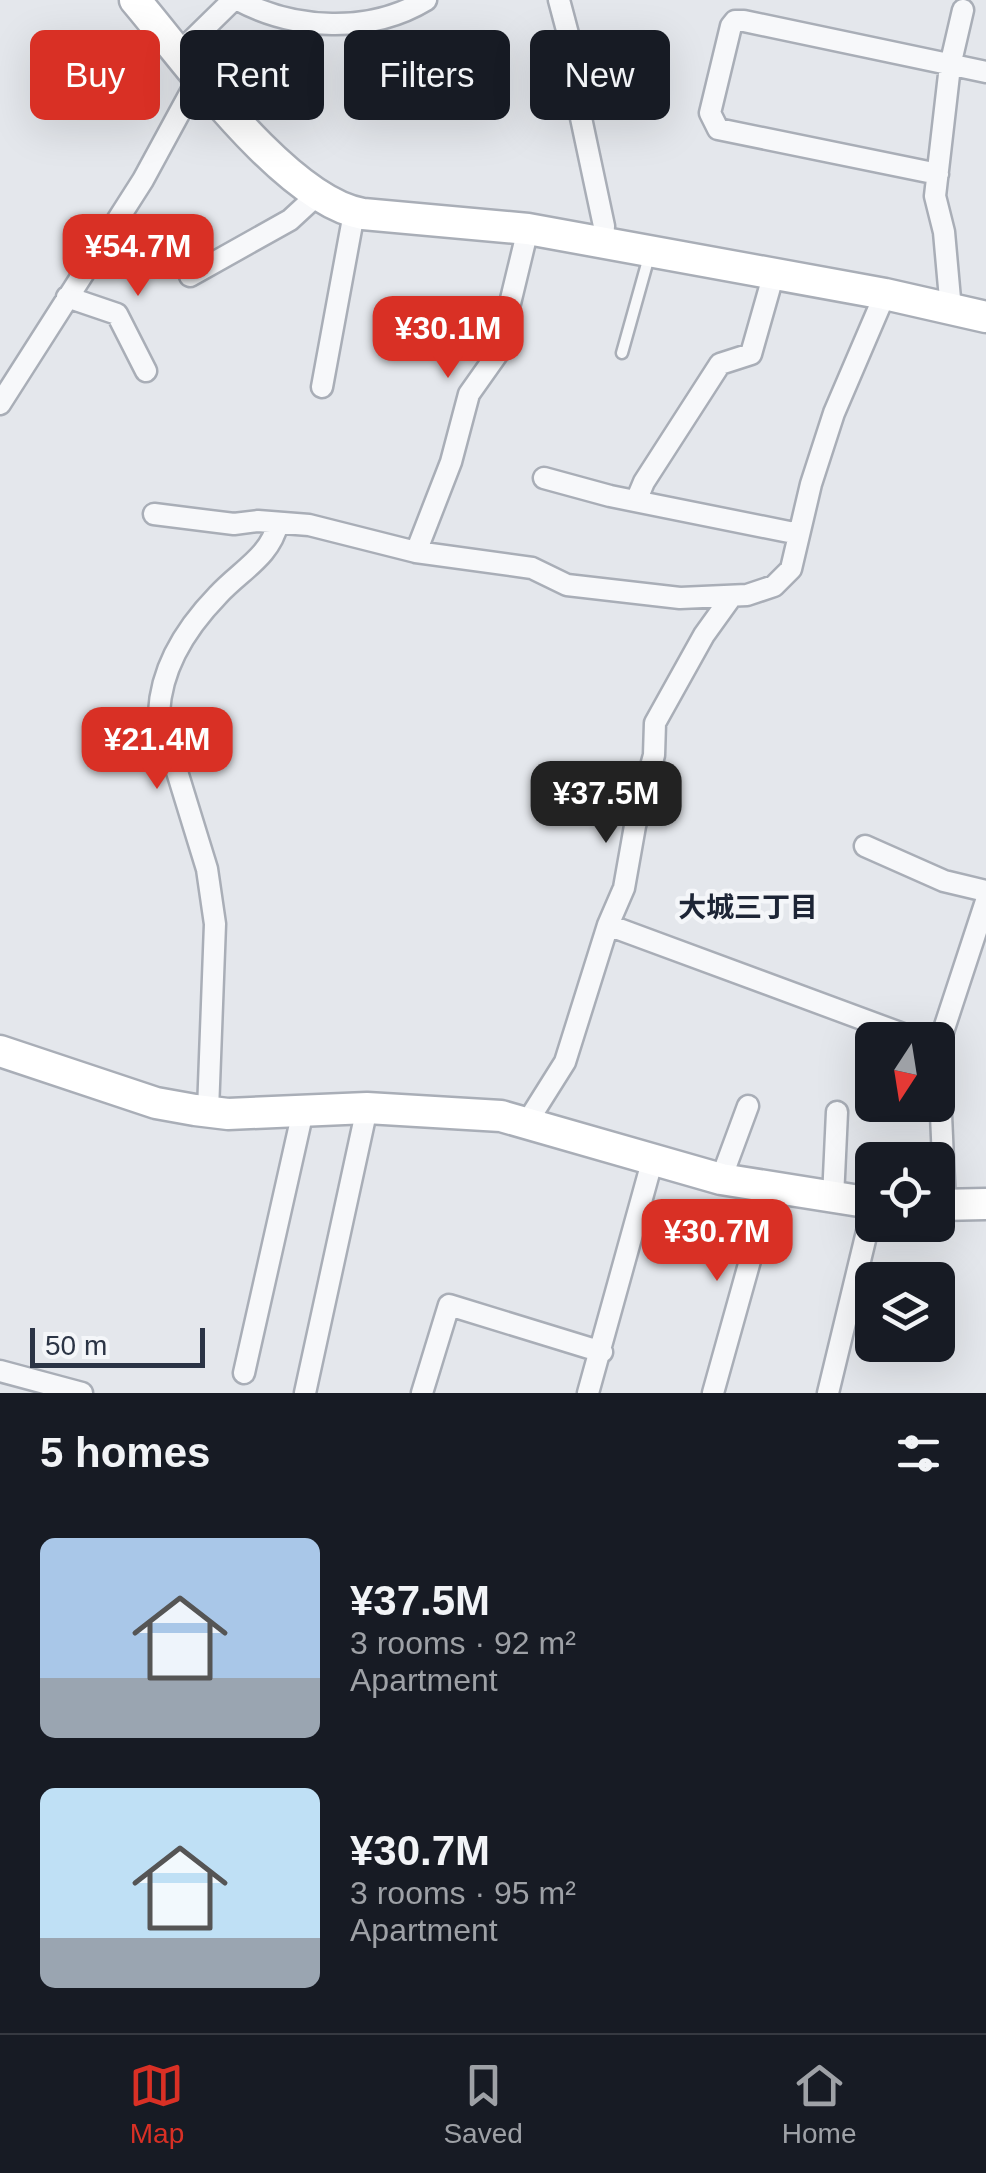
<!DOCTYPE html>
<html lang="en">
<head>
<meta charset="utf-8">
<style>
	body { margin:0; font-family:Helvetica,"Noto Sans JP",sans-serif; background:#20242c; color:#f1f3f6; height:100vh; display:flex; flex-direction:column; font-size:38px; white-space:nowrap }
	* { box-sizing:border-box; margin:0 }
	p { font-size:32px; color:#9ea1a6 }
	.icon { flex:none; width:55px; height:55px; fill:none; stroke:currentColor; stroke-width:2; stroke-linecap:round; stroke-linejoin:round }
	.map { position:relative; height:1393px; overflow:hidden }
	.side { display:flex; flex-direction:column; background:#171b24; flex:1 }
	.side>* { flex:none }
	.guide { position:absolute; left:30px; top:30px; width:928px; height:90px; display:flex; gap:20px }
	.needle { width:65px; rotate:192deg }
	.tools { position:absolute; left:855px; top:1022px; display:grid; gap:20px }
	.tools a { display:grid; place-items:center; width:100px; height:100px; border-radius:15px; background:#171b24; box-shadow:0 10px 40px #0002; font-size:50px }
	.scale { position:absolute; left:30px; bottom:25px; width:175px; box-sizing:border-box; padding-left:10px; border:5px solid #2b3445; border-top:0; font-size:28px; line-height:35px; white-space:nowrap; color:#2b3445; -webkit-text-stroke:8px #f4f6f9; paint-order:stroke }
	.price { position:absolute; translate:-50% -85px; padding:0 22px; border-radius:20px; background:#d93025; color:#fff; font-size:32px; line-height:65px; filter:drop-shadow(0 2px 5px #0008) }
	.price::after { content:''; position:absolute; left:50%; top:60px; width:30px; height:22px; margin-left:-15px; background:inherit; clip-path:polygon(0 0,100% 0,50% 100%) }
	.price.selected { background:#222; color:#fff }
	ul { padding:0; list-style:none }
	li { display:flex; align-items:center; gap:30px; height:250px; padding:0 40px }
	li span { display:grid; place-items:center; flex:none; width:280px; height:200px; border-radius:15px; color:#555 }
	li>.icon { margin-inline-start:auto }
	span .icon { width:120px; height:120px; fill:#fffc; stroke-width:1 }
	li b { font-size:42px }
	h2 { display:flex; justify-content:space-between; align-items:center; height:120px; padding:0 40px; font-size:42px }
	.pill { padding:0 35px; border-radius:15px; background:#171b24; box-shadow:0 10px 40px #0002; font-size:35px; line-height:90px }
	.pill.selected { background:#d93025; color:#fff }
	.menu { display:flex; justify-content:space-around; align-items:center; height:140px; border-top:2px solid #363941; background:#171b24; font-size:28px; color:#9ea1a6 }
	.menu a { display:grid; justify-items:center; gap:5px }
	.menu .selected { color:#d93025 }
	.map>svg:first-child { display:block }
</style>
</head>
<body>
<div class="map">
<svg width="986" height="1393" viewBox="0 0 986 1393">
	<rect width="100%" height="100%" fill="#e4e7ec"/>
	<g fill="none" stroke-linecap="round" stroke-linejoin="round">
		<defs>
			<path id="lane" d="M622,353L650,253"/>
			<path id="street" d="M238,0C294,30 370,34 426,0
				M559,0L572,49L571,71L604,226L603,242
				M180,52L233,0
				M938,174L718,129L710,113L731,26L735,21H744L986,72
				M190,276L290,220L316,196
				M67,297L117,314L146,371
				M951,310L944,232L935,196L950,66L963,10
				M322,387L354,213
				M0,404L143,180L200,75
				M544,478L610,496L799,534
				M636,501L644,482L720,364L751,354L774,273
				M154,514L234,524L258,521L309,525L416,552L532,568L567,585L680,598L747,595L774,586L791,569L811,484L834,413L885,294
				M416,552L451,462L469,394L498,353L528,229
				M865,846L944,881L986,891
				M608,925L919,1040
				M208,1111L215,924L207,869L159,713C161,668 187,627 218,595C241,570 270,557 278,523
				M526,1124L565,1062L608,925L624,888L635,826L654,755L655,723L704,635L732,596
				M721,1179L748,1106
				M833,1198L837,1112
				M945,1205L938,1047L986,901
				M0,1371L82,1393
				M244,1373L303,1111
				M305,1393L367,1108
				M422,1393L449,1305L602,1352
				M588,1393L652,1162
				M713,1393L770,1189
				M828,1393L872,1211"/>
			<path id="secondary" d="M135,0C186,60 286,201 363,214L528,229L885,294L986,317
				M0,1051L156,1103L195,1110L228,1114L367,1108L501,1116L721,1179L872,1203
				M938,1205L986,1204"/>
		</defs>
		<use href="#lane" stroke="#a9aeb7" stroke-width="15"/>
		<use href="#street" stroke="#a9aeb7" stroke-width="25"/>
		<use href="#secondary" stroke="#a9aeb7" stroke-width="35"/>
		<use href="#lane" stroke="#f7f8fa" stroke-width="10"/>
		<use href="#street" stroke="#f7f8fa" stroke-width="20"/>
		<use href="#secondary" stroke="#fff" stroke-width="30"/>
	</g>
	<g text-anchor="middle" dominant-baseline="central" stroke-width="9" stroke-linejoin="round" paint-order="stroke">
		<g font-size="28" font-weight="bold" fill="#1d2536" stroke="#f4f6f9">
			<text x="748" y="907">大城三丁目</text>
		</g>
	</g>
</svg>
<div class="tools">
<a><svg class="needle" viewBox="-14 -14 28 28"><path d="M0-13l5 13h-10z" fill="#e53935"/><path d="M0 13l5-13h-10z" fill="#9ea1a6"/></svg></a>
<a><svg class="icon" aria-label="locate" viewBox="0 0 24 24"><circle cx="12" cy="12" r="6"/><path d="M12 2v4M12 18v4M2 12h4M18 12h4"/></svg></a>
<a><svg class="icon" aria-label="layers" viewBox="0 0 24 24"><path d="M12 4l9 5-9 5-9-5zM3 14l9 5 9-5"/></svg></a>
</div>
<div class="scale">50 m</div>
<b class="price" style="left:138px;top:299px">¥54.7M</b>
<b class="price" style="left:448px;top:381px">¥30.1M</b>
<b class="price" style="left:157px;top:792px">¥21.4M</b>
<b class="price selected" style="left:606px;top:846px">¥37.5M</b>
<b class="price" style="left:717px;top:1284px">¥30.7M</b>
<div class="guide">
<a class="pill selected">Buy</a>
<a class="pill">Rent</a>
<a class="pill">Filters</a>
<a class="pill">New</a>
</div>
</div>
<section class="side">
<h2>5 homes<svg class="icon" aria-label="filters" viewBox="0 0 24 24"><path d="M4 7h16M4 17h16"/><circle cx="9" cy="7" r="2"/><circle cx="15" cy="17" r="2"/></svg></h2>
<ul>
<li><span style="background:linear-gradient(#a9c7e8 70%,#9aa5b1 0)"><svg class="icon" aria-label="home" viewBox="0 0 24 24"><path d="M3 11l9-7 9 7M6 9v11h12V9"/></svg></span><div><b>¥37.5M</b><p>3 rooms · 92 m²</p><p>Apartment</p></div></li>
<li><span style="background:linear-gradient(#bfe0f5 75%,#9aa5b1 0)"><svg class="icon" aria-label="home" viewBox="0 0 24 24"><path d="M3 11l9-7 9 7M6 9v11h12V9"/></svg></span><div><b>¥30.7M</b><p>3 rooms · 95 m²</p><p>Apartment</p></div></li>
</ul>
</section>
<nav class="menu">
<a class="selected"><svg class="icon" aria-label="map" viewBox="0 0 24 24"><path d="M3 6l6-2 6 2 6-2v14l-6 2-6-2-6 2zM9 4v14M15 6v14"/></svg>Map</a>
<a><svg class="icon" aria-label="saved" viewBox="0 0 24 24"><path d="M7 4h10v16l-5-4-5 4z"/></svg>Saved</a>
<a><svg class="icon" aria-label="home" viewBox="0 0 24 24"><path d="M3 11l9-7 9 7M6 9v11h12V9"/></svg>Home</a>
</nav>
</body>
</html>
